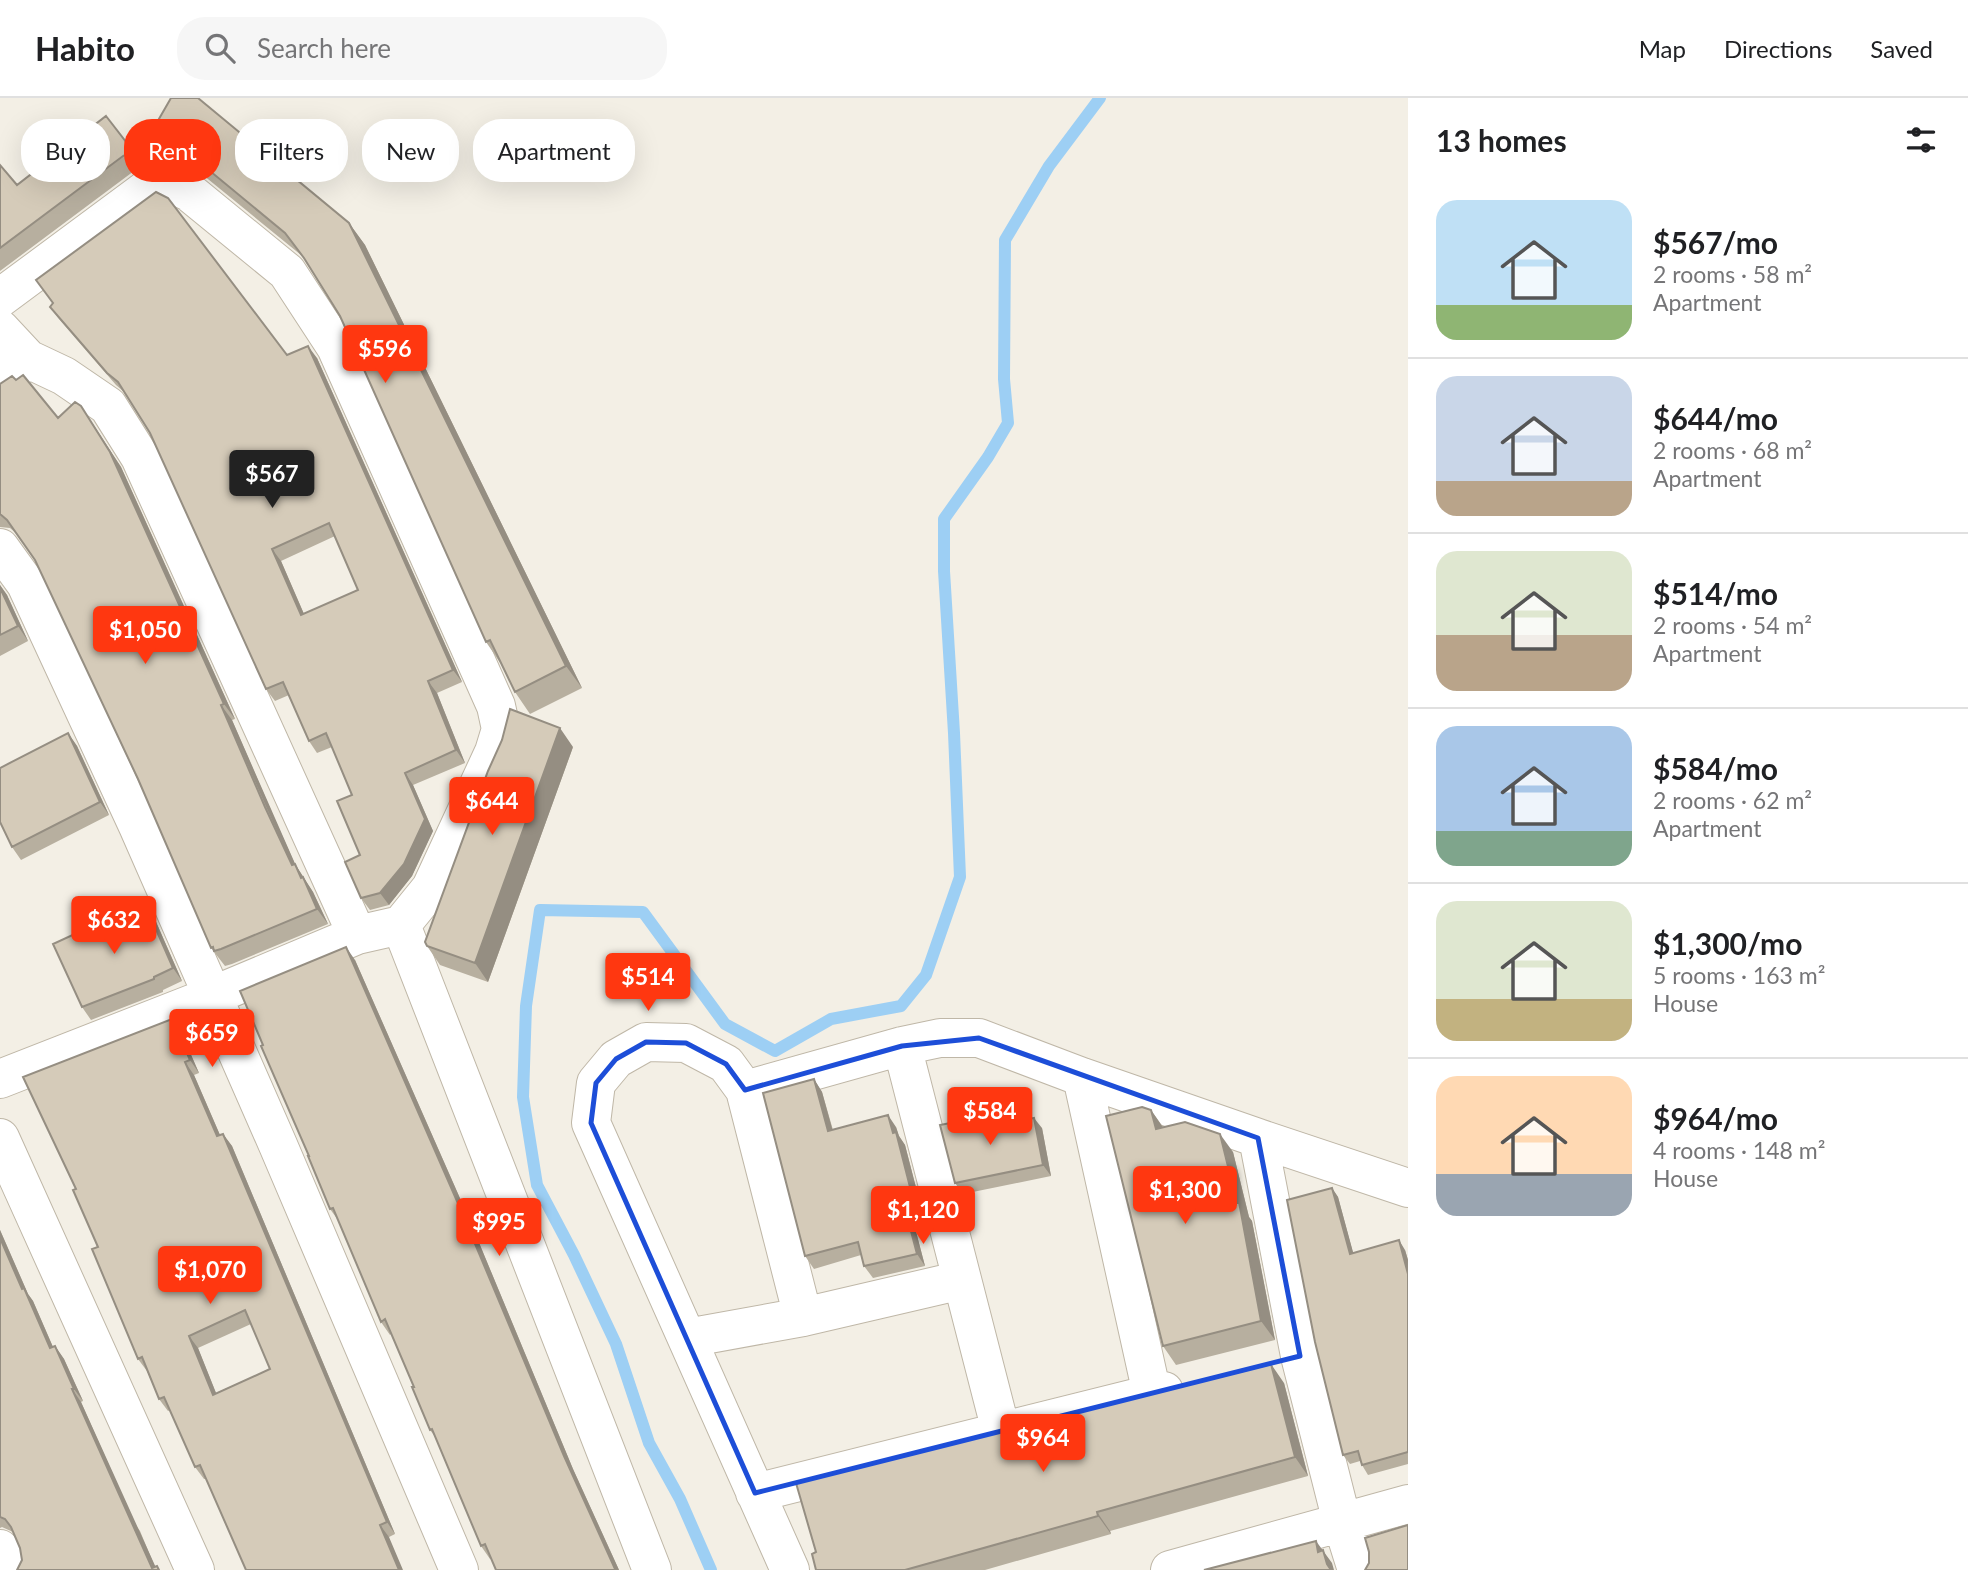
<!DOCTYPE html>
<html lang="en">
<head>
<meta charset="utf-8">
<style>
	body { margin:0; font-family:Lato,sans-serif; background:#f6f6f6; color:#202124; height:100vh; display:flex; flex-direction:column; font-size:26px; white-space:nowrap }
	* { box-sizing:border-box; margin:0 }
	p { font-size:23px; color:#757577 }
	.icon { flex:none; width:38px; height:38px; fill:none; stroke:currentColor; stroke-width:2; stroke-linecap:round; stroke-linejoin:round }
	.map { position:relative; flex:1; overflow:hidden }
	.side { display:flex; flex-direction:column; background:#fff; width:560px }
	.side>* { flex:none }
	.banner { position:absolute; left:21px; top:21px; width:665px; height:63px; display:flex; gap:14px }
	.price { position:absolute; translate:-50% -60px; padding:0 16px; border-radius:7px; background:#ff3710; color:#fff; font-size:23px; line-height:46px; filter:drop-shadow(0 2px 4px #0008) }
	.price::after { content:''; position:absolute; left:50%; top:42px; width:21px; height:16px; margin-left:-10px; background:inherit; clip-path:polygon(0 0,100% 0,50% 100%) }
	.price.on { background:#222; color:#fff }
	ul { padding:0; list-style:none }
	li { display:flex; align-items:center; gap:21px; height:175px; padding:0 28px }
	li+li { border-top:2px solid #e0e0e0 }
	li span { display:grid; place-items:center; flex:none; width:196px; height:140px; border-radius:21px; color:#555 }
	li>.icon { margin-inline-start:auto }
	span .icon { width:84px; height:84px; fill:#fffc; stroke-width:1 }
	li b { font-size:30px }
	h2 { display:flex; justify-content:space-between; align-items:center; height:84px; padding:0 28px; font-size:30px }
	.chip { padding:0 24px; border-radius:28px; background:#fff; box-shadow:0 7px 28px #0002; font-size:24px; line-height:63px }
	.chip.on { background:#ff3710; color:#fff }
	header { display:flex; align-items:center; gap:42px; box-sizing:border-box; height:98px; padding:0 35px; background:#fff; border-bottom:2px solid #e0e0e0 }
	header strong { font-size:33px }
	nav { display:flex; gap:38px; margin-inline-start:auto; font-size:24px }
	.search { width:490px; height:63px; background:#f6f6f6; display:flex; align-items:center; gap:18px; box-sizing:border-box; padding:0 24px; border-radius:28px; color:#757577; font-size:26px }
	main { display:flex; flex:1; min-height:0 }
	.map>svg:first-child { display:block }
</style>
</head>
<body>
<header>
<strong>Habito</strong>
<div class="search"><svg class="icon" aria-label="search" viewBox="0 0 24 24"><circle cx="10" cy="10" r="6"/><path d="M15 15l6 6"/></svg>Search here</div>
<nav><a>Map</a><a>Directions</a><a>Saved</a></nav>
</header>
<main>
<div class="map">
<svg width="1408" height="1472" viewBox="0 0 1408 1472">
	<rect width="100%" height="100%" fill="#f3efe5"/>
	<g fill="none" stroke-linecap="round" stroke-linejoin="round">
		<path stroke="#9dcff4" stroke-width="12" d="M711,1472L680,1401L649,1345L616,1246L574,1157L537,1087L523,999L526,908L540,812L643,814L725,926L775,953L831,921L901,908L926,877L960,779L954,635L944,473V421L988,359L1008,325L1004,281L1005,142L1049,68L1100,0"/>
		<defs>
			<path id="minor" d="M0,200L147,91L165,82L189,94L287,174L336,249L496,608L501,631L494,654L431,790L401,827L357,837L212,898L0,981
				M0,231L28,261L64,278L108,308L140,359L357,837
				M0,283L28,261
				M0,450L26,486L138,728L278,1047L459,1472
				M401,827L652,1472
				M902,948L1001,1333
				M1082,979L1152,1296
				M745,992L803,1219
				M0,1040L195,1472
				M687,1240L803,1219L962,1182
				M755,1395L1164,1293
				M0,1451L9,1472
				M790,1472L591,1025L596,985L616,961L646,944L686,945L726,966L745,992L902,948L940,940H979L1082,979L1258,1040
				M1170,1472L1408,1406
				M1357,1472L1342,1424L1300,1258L1258,1040L1408,1090"/>
		</defs>
		<use href="#minor" stroke="#bfb7a7" stroke-width="40"/>
		<use href="#minor" stroke="#fff" stroke-width="38"/>
	</g>
	<path fill="#b7af9f" fill-rule="evenodd" d="M152,33L349,125L365,147L582,590L530,616L515,594L501,566L486,544L340,218L309,168L301,157L203,77L179,65L168,55Z
		M133,53L143,68L134,73L0,173V67L17,87Z
		M50,209L287,257L317,260L462,584L437,595L465,665L413,687L433,733L412,778L389,807L370,812L361,800L360,757L352,697L332,649L317,655L309,643L289,597L275,603L266,591L150,335L124,294L116,287L59,221ZM335,438L358,492L304,516L281,463Z
		M16,282L58,320L81,308L121,369L235,621L232,622L276,724L295,766L313,794L328,826L232,866L225,868L211,850L138,681L36,462L18,437L10,430L0,429V286Z
		M0,487L7,497L28,543L0,558Z
		M68,635L77,648L109,717L21,762L12,749Z
		M573,649L488,884L440,867L427,848Z
		M153,817L182,883L163,892V894L91,922L82,909Z
		M355,862L470,1123L573,1371L619,1472H496L491,1460L490,1461L481,1448L437,1341L430,1332L414,1289L391,1236L390,1237L381,1224L338,1122L330,1111L309,1058L263,947Z
		M172,921L181,934L199,975L194,977L220,1037L223,1036L232,1048L395,1436L389,1439L206,1381H204L195,1369L170,1312L168,1313L159,1301L147,1273L138,1261L76,1091ZM251,1226L270,1271L216,1295L198,1250Z
		M814,981L822,994L833,1032L896,1029L899,1038L905,1047L920,1105L909,1107L925,1168L873,1180L864,1168L861,1157L814,1171L805,1158Z
		M1151,1012L1163,1029L1233,1054L1249,1119L1252,1123L1275,1242L1176,1267L1163,1248Z
		M991,1017L998,1027L1042,1030L1051,1078L963,1096L955,1085Z
		M1332,1090L1338,1099L1353,1155L1405,1152L1408,1162V1366L1368,1377L1362,1367L1360,1363L1350,1366L1343,1357Z
		M0,1132L28,1196L33,1203L53,1249L55,1248L64,1261L83,1303L81,1304L135,1426L140,1433L155,1469L157,1468L160,1472H17L22,1462L20,1450L13,1434L2,1429L0,1430Z
		M1284,1285L1308,1378L1110,1433L1111,1436L985,1472H816Z"/>
	<path fill="#958e82" d="M349,125L365,147L582,590L566,568Z
		M308,248L317,260L462,584L453,572Z
		M81,308L121,369L235,621L224,606Z
		M272,451L281,463L310,530L301,517Z
		M0,487L7,497L28,543L18,528L0,490Z
		M428,583L437,595L465,665L456,652Z
		M221,607L232,622L300,777L295,766L313,794L328,826L317,811L292,767Z
		M560,630L573,649L488,884L475,865Z
		M68,635L77,648L109,717L100,704Z
		M405,675L413,687L433,733L412,778L389,807L380,795Z
		M144,804L153,817L182,883L173,870Z
		M346,849L355,862L470,1123L573,1371L619,1472H616L564,1358Z
		M172,921L181,934L199,975L190,962Z
		M185,964L194,977L226,1051L217,1038Z
		M814,981L822,994L836,1045L828,1033Z
		M1151,1012L1164,1031H1156Z
		M888,1017L896,1029L899,1038L905,1047L920,1105L911,1093Z
		M991,1017L998,1028H993Z
		M1034,1020L1042,1030L1051,1078L1043,1067Z
		M223,1036L232,1048L395,1436L387,1424Z
		M1220,1036L1233,1054L1249,1119L1252,1123L1275,1242L1261,1223L1237,1105Z
		M1332,1090L1338,1099L1356,1165L1350,1156Z
		M901,1095L909,1107L925,1168L917,1156Z
		M0,1132L28,1196L33,1203L59,1263L50,1250L22,1191L0,1140Z
		M1399,1142L1405,1152L1408,1162V1176Z
		M189,1238L198,1250L222,1310L213,1297Z
		M55,1248L64,1261L83,1303L74,1291Z
		M1271,1266L1284,1285L1308,1378L1295,1359Z
		M72,1291L81,1304L157,1472H154L129,1420Z
		M1097,1414L1110,1433L1111,1436L1098,1418Z
		M380,1427L389,1439L403,1472H399Z
		M1316,1443L1332,1465L1334,1472H1331L1318,1454Z"/>
	<path fill="#d5cbb9" stroke="#958e82" stroke-width="2" fill-rule="evenodd" d="M171,0H198L349,125L566,568L515,594L490,542L486,544L340,218L304,160L285,135L187,54L163,42L152,33Z
		M106,18L133,53L123,58L0,150V67L17,87Z
		M156,94L168,100L287,257L308,248L453,572L428,583L456,652L405,675L425,721L404,766L380,795L361,800L345,764L360,757L337,703L352,697L326,635L309,643L283,584L266,591L150,335L118,284L107,275L50,209L53,205L36,182ZM329,425L358,492L301,517L272,451Z
		M23,277L58,320L75,304L81,308L110,354L224,606L221,607L265,709L292,767L295,766L301,780L303,779L317,811L221,851L214,853L213,849L211,850L138,681L35,462L7,422L0,416V286L12,278L16,282Z
		M0,490L18,528L0,537Z
		M510,611L560,630L475,865L427,848L425,844L488,673L502,642Z
		M68,635L100,704L12,749L0,724V670Z
		M144,804L173,870L154,879V881L82,909L53,846Z
		M346,849L460,1110L564,1358L615,1471H617V1472H496L485,1446L481,1448L432,1331L430,1332L412,1289H414L385,1221L381,1224L333,1110L330,1111L308,1058H309L261,948L263,947L240,893Z
		M172,921L190,962L185,964L217,1038L223,1036L387,1424L380,1427L399,1472H246L200,1367L195,1369L164,1299L159,1301L142,1259L138,1261L92,1151L98,1149L73,1092L76,1091L23,979ZM245,1212L270,1271L213,1297L189,1238Z
		M814,981L828,1033L888,1017L893,1035L896,1034L911,1093L901,1095L917,1156L864,1168L858,1144L805,1158L763,995Z
		M1142,1009L1151,1012L1156,1031L1185,1024L1220,1036L1237,1105L1239,1104L1261,1223L1163,1248L1106,1018Z
		M991,1017L993,1028L1034,1020L1043,1067L955,1085L940,1027Z
		M1332,1090L1350,1156L1399,1142L1408,1176V1354L1362,1367L1358,1353L1343,1357L1315,1244L1287,1102Z
		M0,1140L22,1191L24,1190L50,1250L55,1248L74,1291H72L152,1470L157,1468L159,1472H17L22,1462L20,1450L11,1429L5,1421L0,1419Z
		M1271,1266L1295,1359L1097,1414L1098,1418L905,1472H816L812,1456L816,1454L796,1385Z
		M1408,1427V1472H1365L1369,1465V1454L1365,1440Z
		M1316,1443L1318,1454L1323,1452L1327,1466L1331,1472H1204Z"/>
	<path fill="none" stroke="#1d4ed8" stroke-width="5" stroke-linejoin="round" d="M979,940L1258,1040L1300,1258L755,1395L591,1025L596,985L616,961L646,944L686,945L726,966L745,992L902,948Z"/>
</svg>
<b class="price" style="left:385px;top:287px">$596</b>
<b class="price on" style="left:272px;top:412px">$567</b>
<b class="price" style="left:145px;top:568px">$1,050</b>
<b class="price" style="left:492px;top:739px">$644</b>
<b class="price" style="left:114px;top:858px">$632</b>
<b class="price" style="left:648px;top:915px">$514</b>
<b class="price" style="left:212px;top:971px">$659</b>
<b class="price" style="left:990px;top:1049px">$584</b>
<b class="price" style="left:1185px;top:1128px">$1,300</b>
<b class="price" style="left:923px;top:1148px">$1,120</b>
<b class="price" style="left:499px;top:1160px">$995</b>
<b class="price" style="left:210px;top:1208px">$1,070</b>
<b class="price" style="left:1043px;top:1376px">$964</b>
<div class="banner">
<a class="chip">Buy</a>
<a class="chip on">Rent</a>
<a class="chip">Filters</a>
<a class="chip">New</a>
<a class="chip">Apartment</a>
</div>
</div>
<section class="side">
<h2>13 homes<svg class="icon" aria-label="filters" viewBox="0 0 24 24"><path d="M4 7h16M4 17h16"/><circle cx="9" cy="7" r="2"/><circle cx="15" cy="17" r="2"/></svg></h2>
<ul>
<li><span style="background:linear-gradient(#bfe0f5 75%,#8fb573 0)"><svg class="icon" aria-label="home" viewBox="0 0 24 24"><path d="M3 11l9-7 9 7M6 9v11h12V9"/></svg></span><div><b>$567/mo</b><p>2 rooms · 58 m²</p><p>Apartment</p></div></li>
<li><span style="background:linear-gradient(#c9d6e8 75%,#b9a48a 0)"><svg class="icon" aria-label="home" viewBox="0 0 24 24"><path d="M3 11l9-7 9 7M6 9v11h12V9"/></svg></span><div><b>$644/mo</b><p>2 rooms · 68 m²</p><p>Apartment</p></div></li>
<li><span style="background:linear-gradient(#dfe7d0 60%,#b9a48a 0)"><svg class="icon" aria-label="home" viewBox="0 0 24 24"><path d="M3 11l9-7 9 7M6 9v11h12V9"/></svg></span><div><b>$514/mo</b><p>2 rooms · 54 m²</p><p>Apartment</p></div></li>
<li><span style="background:linear-gradient(#a9c7e8 75%,#7fa58c 0)"><svg class="icon" aria-label="home" viewBox="0 0 24 24"><path d="M3 11l9-7 9 7M6 9v11h12V9"/></svg></span><div><b>$584/mo</b><p>2 rooms · 62 m²</p><p>Apartment</p></div></li>
<li><span style="background:linear-gradient(#dfe7d0 70%,#c2b280 0)"><svg class="icon" aria-label="home" viewBox="0 0 24 24"><path d="M3 11l9-7 9 7M6 9v11h12V9"/></svg></span><div><b>$1,300/mo</b><p>5 rooms · 163 m²</p><p>House</p></div></li>
<li><span style="background:linear-gradient(#ffd9b3 70%,#9aa5b1 0)"><svg class="icon" aria-label="home" viewBox="0 0 24 24"><path d="M3 11l9-7 9 7M6 9v11h12V9"/></svg></span><div><b>$964/mo</b><p>4 rooms · 148 m²</p><p>House</p></div></li>
</ul>
</section>
</main>
</body>
</html>
